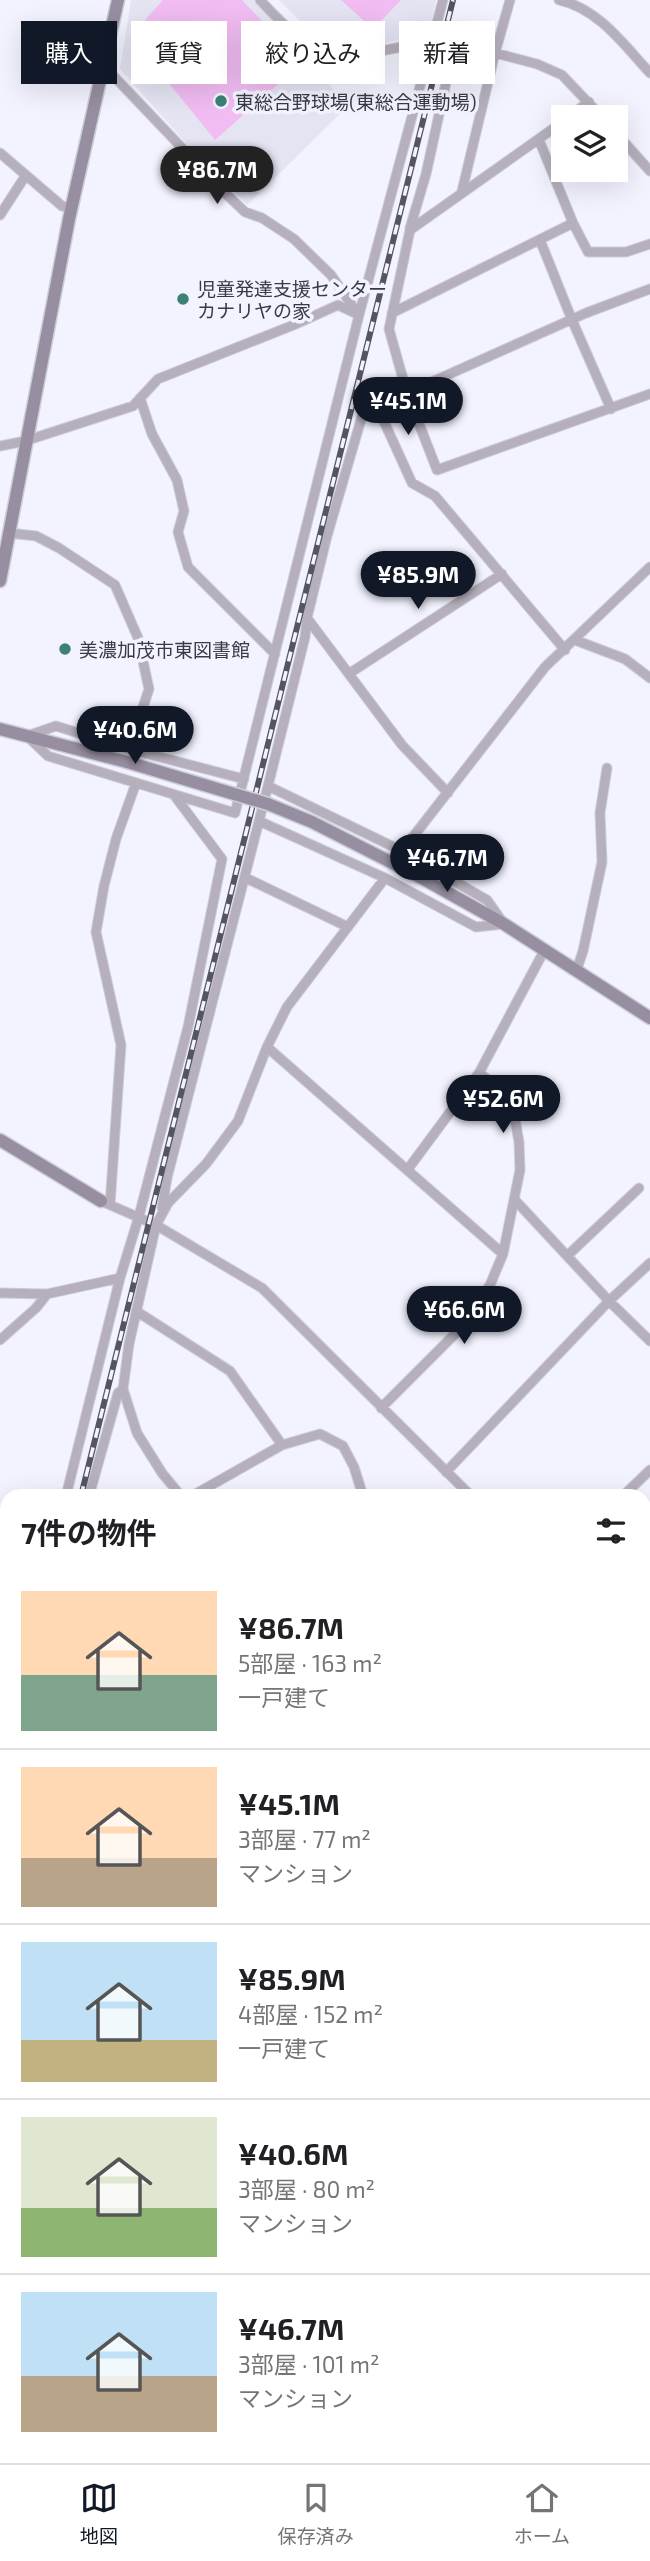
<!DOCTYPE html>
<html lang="ja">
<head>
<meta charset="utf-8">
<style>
	body { margin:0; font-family:"Exo 2","Noto Sans JP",sans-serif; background:#f2f2f2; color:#202124; height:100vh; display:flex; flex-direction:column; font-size:26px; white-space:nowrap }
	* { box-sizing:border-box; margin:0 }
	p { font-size:23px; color:#757577 }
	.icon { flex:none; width:38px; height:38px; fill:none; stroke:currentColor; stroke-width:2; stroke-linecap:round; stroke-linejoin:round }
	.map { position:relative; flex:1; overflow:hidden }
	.side { position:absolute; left:0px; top:1489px; width:651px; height:975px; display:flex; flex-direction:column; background:#fff; border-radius:21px 21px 0 0; box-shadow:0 7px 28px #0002 }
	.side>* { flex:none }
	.guide { position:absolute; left:21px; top:21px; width:609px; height:63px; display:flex; gap:14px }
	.fabs { position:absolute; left:551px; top:105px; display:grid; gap:14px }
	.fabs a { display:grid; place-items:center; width:77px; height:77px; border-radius:0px; background:#fff; box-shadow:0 7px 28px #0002; font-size:35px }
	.price { position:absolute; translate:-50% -60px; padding:0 16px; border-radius:24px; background:#111827; color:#fff; font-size:23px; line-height:46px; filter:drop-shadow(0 2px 4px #0008) }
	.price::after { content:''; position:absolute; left:50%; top:42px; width:21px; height:16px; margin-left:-10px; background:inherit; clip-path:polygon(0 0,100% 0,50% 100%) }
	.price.on { background:#222; color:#fff }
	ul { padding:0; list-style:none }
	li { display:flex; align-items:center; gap:21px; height:175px; padding:0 21px }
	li+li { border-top:2px solid #e0e0e0 }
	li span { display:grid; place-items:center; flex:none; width:196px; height:140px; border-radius:0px; color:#555 }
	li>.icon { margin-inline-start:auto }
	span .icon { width:84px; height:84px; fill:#fffc; stroke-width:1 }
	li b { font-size:30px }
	h2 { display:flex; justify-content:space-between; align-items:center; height:84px; padding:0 21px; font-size:30px }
	.pill { padding:0 24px; border-radius:0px; background:#fff; box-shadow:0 7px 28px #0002; font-size:24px; line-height:63px }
	.pill.on { background:#111827; color:#fff }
	.dock { display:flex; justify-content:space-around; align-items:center; height:98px; border-top:2px solid #e0e0e0; background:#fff; font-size:19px; color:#757577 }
	.dock a { display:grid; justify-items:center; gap:4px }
	.dock .on { color:#111827 }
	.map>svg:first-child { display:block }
</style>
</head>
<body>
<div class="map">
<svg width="650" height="2463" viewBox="0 0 650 2463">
	<rect width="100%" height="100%" fill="#f2f3ff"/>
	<path fill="#e4e4f3" d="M131,0H257L316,62L345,109L247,205L194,152L120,69Z
		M279,0H436L429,33L341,53L330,51Z"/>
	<path fill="#f1bcf1" d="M163,0H242L302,63L215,140L141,49L146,19Z
		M341,0H401L373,29Z"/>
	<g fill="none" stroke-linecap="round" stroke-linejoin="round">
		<defs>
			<path id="street" d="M260,0C282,24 306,47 335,62L370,53L432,41L442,45L495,53L537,64L562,75L602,117
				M559,0C599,9 624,45 650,73
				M104,66L225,193L245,212L262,218L294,239L331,275L358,314
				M568,117L589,102
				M564,121L410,230L389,329L407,393L437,470L650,394
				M616,133L650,171
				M539,140L573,223L588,252H626L650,244
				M0,153L62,206L71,208
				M462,191L495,53L510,0
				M0,215L26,175
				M410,228L426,174L454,46
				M540,240L572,320L611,409
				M392,313L573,223
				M407,393L586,313L650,289
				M140,398L152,434L177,480L184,511L178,532L188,567L275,654
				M0,446L25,441L133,406L158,379L296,324L338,305L359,315
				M9,533L36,536L59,548L115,585L138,638L149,689L129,749
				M307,618L402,745L448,793
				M575,640L625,659L650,678
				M350,673L502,574
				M244,779L129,749L56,726L27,736L48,756L235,813L359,315L443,0
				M268,786L305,637L307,618L327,536L365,406L372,403L381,415L412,483L435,496L565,650
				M268,786L402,851L487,900L504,924L476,927L385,878L259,821Z
				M402,851L545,667L650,567
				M246,878L348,927
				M577,969L583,951L602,862L600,813L607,768
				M267,1047L503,1254
				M408,1169L479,1073L544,951
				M515,1200L609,1301L650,1341
				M101,1201L156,1225L262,1288L471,1496
				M110,1205L121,1045L96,932L104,886L116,839L136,783
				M162,1208L167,1178L259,821
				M567,1256L639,1188
				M0,1293L47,1294L120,1278
				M136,1311L230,1371L282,1445
				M0,1340L36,1308L47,1294
				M381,1408L466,1323L490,1285L503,1254L520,1170L519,1142L512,1102L504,1092L479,1073
				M446,1472L609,1301L650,1263
				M66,1496L120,1278L139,1216L188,1027L222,859L174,795
				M89,1496L118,1393L123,1389
				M181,1496L162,1473L137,1433L123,1389L129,1344L156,1225L168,1203L206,1164L238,1121L267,1047L287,1007L385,878
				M192,1496L282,1445L320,1434L343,1446L354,1467L363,1496
				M623,1496L650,1470
				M644,1669L650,1674
				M0,1756L7,1730
				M0,1789L7,1791
				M0,1847L7,1821
				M644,1932L650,1926
				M644,1999L650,1993
				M644,2027L650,2033
				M0,2101L7,2086
				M644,2180L650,2176
				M0,2189L7,2195
				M0,2221L7,2214
				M644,2336L650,2345
				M0,2376L7,2384
				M71,2457L76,2463
				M533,2457L539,2463
				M259,2463L265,2457"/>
			<path id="secondary" d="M0,581L69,219L118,0
				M0,729L127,762
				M420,877L504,924L650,1018
				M0,1140L101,1201
				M644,1738L650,1732
				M446,2457L452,2463
				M19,2463L24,2457
				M372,2463L379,2457"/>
		</defs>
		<use href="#street" stroke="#cdceda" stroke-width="11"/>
		<use href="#secondary" stroke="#cdceda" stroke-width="15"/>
		<use href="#street" stroke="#b6b0bc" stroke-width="9"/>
		<use href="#secondary" stroke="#978fa1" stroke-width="12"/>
		<defs>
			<path id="rail" d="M81,1496L453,0
				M0,1817L7,1785"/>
		</defs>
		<use href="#rail" stroke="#545561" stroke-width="6"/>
		<use href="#rail" stroke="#f2f3ff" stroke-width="3.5" stroke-dasharray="10" stroke-linecap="butt"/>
		<defs>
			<path id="secondary-bridge" d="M127,762L268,804L312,822L420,877"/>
		</defs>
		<use href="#secondary-bridge" stroke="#cdceda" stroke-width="15" stroke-linecap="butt"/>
		<use href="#secondary-bridge" stroke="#978fa1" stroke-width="12"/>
	</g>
	<g fill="#3b8176" stroke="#f2f3ff" stroke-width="2.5">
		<circle cx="221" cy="101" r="7"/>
		<circle cx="183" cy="299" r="7"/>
		<circle cx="65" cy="649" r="7"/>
	</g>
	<g text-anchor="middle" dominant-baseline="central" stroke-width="7" stroke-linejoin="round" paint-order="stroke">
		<g font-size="19" fill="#3a3a46" stroke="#f2f3ff" text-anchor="start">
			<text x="235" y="101">東総合野球場(東総合運動場)</text>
			<text x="197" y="288">児童発達支援センター<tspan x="197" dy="22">カナリヤの家</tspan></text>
			<text x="79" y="649">美濃加茂市東図書館</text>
		</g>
	</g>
</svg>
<div class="fabs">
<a><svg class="icon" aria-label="layers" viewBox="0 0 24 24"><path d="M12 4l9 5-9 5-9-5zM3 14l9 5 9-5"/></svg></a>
</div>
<b class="price on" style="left:217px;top:206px">¥86.7M</b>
<b class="price" style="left:408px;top:437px">¥45.1M</b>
<b class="price" style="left:418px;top:611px">¥85.9M</b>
<b class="price" style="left:135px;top:766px">¥40.6M</b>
<b class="price" style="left:447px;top:894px">¥46.7M</b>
<b class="price" style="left:503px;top:1135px">¥52.6M</b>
<b class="price" style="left:464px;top:1346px">¥66.6M</b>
<div class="guide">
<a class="pill on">購入</a>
<a class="pill">賃貸</a>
<a class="pill">絞り込み</a>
<a class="pill">新着</a>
</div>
<section class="side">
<h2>7件の物件<svg class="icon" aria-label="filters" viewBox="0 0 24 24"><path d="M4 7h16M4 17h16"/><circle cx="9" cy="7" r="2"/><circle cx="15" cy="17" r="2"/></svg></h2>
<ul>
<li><span style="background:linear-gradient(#ffd9b3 60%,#7fa58c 0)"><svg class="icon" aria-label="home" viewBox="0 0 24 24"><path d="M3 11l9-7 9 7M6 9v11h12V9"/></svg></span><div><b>¥86.7M</b><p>5部屋 · 163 m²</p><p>一戸建て</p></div></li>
<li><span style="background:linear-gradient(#ffd9b3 65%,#b9a48a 0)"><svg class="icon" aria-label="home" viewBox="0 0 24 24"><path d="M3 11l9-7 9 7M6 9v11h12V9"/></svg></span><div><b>¥45.1M</b><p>3部屋 · 77 m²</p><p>マンション</p></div></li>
<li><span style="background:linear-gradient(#bfe0f5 70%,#c2b280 0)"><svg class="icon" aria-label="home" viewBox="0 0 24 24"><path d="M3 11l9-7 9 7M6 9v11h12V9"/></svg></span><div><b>¥85.9M</b><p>4部屋 · 152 m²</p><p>一戸建て</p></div></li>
<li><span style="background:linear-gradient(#dfe7d0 65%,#8fb573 0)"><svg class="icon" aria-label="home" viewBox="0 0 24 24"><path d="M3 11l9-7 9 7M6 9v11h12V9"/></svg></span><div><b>¥40.6M</b><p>3部屋 · 80 m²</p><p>マンション</p></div></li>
<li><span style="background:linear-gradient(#bfe0f5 60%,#b9a48a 0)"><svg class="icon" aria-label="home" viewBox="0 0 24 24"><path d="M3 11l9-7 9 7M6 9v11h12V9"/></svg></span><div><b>¥46.7M</b><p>3部屋 · 101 m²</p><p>マンション</p></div></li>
</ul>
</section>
</div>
<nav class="dock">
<a class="on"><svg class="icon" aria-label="map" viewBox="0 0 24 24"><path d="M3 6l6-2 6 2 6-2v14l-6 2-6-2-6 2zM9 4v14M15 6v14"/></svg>地図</a>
<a><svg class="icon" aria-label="saved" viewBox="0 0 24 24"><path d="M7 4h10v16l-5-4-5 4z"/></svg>保存済み</a>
<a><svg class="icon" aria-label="home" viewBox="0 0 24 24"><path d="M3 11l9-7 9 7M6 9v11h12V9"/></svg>ホーム</a>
</nav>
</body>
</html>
